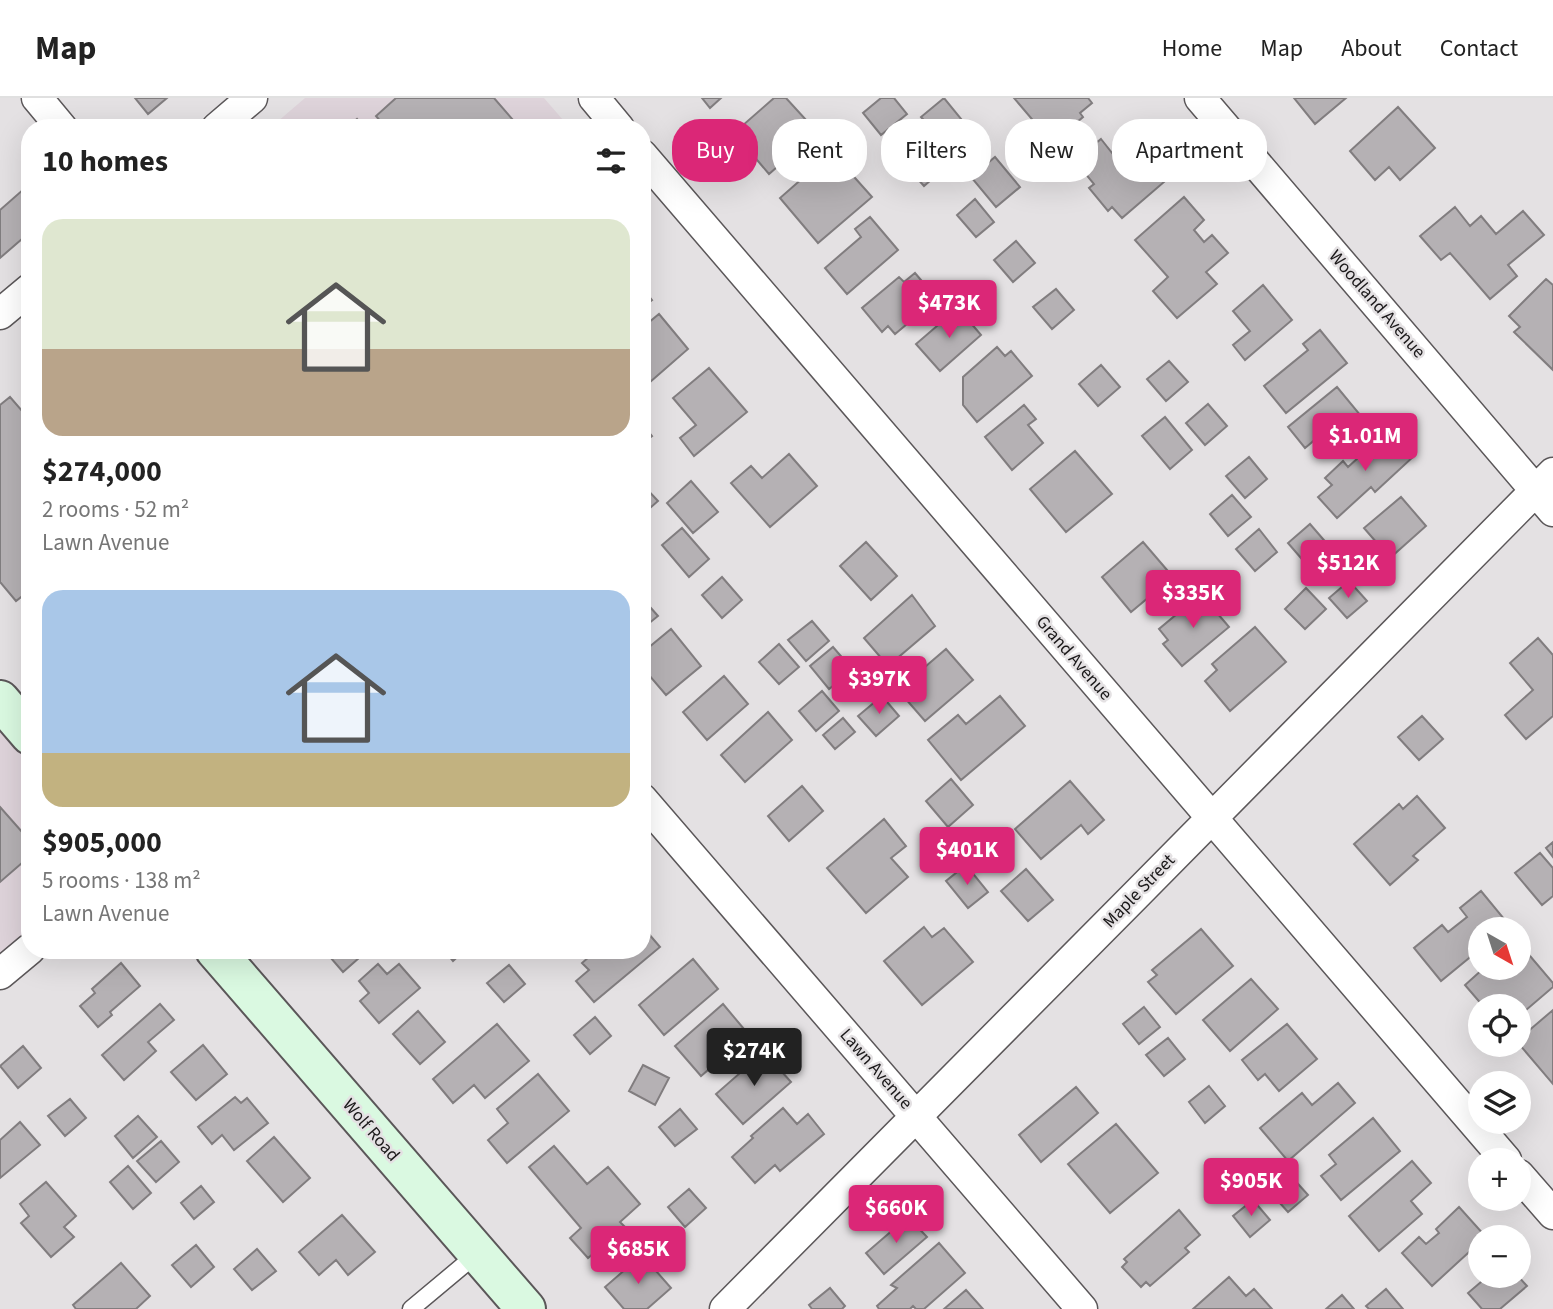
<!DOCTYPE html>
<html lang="en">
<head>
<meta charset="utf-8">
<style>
	body { margin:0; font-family:"Source Sans 3",sans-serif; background:#f6f6f6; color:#222; height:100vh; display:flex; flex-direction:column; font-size:26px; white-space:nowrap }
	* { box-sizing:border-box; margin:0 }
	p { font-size:23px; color:#767676 }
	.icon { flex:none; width:38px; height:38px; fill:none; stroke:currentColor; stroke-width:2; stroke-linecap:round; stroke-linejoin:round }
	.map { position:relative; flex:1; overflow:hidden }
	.details { position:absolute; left:21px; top:21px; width:630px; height:840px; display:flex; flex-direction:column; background:#fff; border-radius:28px; box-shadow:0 7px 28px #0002 }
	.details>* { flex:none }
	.guide { position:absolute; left:672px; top:21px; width:665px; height:63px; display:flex; gap:14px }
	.needle { width:46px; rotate:141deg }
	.tools { position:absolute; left:1468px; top:819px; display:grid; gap:14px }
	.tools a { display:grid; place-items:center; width:63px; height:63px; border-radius:50%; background:#fff; box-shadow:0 7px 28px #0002; font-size:35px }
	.price { position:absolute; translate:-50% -60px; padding:0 16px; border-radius:7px; background:#db2777; color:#fff; font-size:23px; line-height:46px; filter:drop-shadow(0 2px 4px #0008) }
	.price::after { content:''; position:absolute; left:50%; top:42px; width:21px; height:16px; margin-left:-10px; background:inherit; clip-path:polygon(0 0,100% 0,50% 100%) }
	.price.active { background:#222; color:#fff }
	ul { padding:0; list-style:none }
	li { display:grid; align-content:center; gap:14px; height:371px; padding:0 21px }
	li span { display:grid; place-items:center; height:217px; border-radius:21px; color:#555 }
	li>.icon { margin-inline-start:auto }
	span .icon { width:126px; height:126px; fill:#fffc; stroke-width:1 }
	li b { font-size:30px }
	h2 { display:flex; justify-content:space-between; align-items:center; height:84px; padding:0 21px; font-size:30px }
	.pill { padding:0 24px; border-radius:28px; background:#fff; box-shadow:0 7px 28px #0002; font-size:24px; line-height:63px }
	.pill.active { background:#db2777; color:#fff }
	header { display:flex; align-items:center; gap:42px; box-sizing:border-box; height:98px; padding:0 35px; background:#fff; border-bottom:2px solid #e0e0e0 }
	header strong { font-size:33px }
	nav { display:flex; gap:38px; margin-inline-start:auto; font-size:24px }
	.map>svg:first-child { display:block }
</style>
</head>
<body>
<header>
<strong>Map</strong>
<nav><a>Home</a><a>Map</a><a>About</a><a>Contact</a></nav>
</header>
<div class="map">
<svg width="1553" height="1211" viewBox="0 0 1553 1211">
	<rect width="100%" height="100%" fill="#e4e1e3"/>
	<path fill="#ded3da" d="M305,0H544L570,30H270Z
		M0,615L30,650V844L0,869Z"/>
	<path fill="#b5b1b4" stroke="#817d7f" stroke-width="2" d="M135,0H167L148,16Z
		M396,0H494L520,30H386L376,18Z
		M702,0H721L710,10Z
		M774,0H786L817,34L769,76L734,35Z
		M881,0H894L907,16L881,37L863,15Z
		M944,0L962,22L940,40L921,19Z
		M1014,0H1088L1092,5L1080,15L1083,19L1057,41L1053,35L1048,40Z
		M1294,0H1346L1315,26Z
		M1398,9L1435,50L1400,82L1389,69L1375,82L1350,53Z
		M357,21L365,30H347Z
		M1101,41L1120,65L1144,45L1171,78L1122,120L1112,109L1108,113L1089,90L1094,86L1075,63Z
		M932,52L946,69L924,88L909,71Z
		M995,59L1020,89L996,109L971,79Z
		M839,62L872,99L818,145L780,100L812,72L819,80Z
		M25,90L30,95V134L0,160V112Z
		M1184,99L1204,122L1194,132L1204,144L1212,137L1228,155L1206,174L1217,186L1177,220L1153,193L1168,179L1135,142Z
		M975,101L994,124L976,139L957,117Z
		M1455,109L1470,128L1481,118L1496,136L1523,113L1544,137L1508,167L1517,178L1490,201L1450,155L1441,162L1420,138Z
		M870,119L898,152L847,196L825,170L861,139L855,131Z
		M1016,143L1035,165L1013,184L994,162Z
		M915,175L937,201L895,236L888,228L882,234L862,210L899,179L904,184Z
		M1546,181L1553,187V272L1514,234L1520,229L1509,218Z
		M1263,187L1292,222L1245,262L1233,247L1250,233L1233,213Z
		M642,190L652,202L642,210Z
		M1056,191L1074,212L1052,231L1033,209Z
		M958,210L981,237L940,273L916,246Z
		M659,216L688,251L642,291V230Z
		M1320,232L1347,265L1286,315L1264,288L1308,252L1303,246Z
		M997,249L1005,258L1011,253L1032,278L977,324L963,307V279Z
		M1169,263L1188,284L1166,303L1147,281Z
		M1101,267L1120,289L1098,308L1079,286Z
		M709,270L747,314L694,358L680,340L696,327L673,300Z
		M1337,289L1366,324L1329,355L1317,340L1305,350L1288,329Z
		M10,299L30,322V492L16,503L0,484V307Z
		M1208,306L1227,328L1205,347L1186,325Z
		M1024,307L1036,321L1028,327L1043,345L1012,372L985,339Z
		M1165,319L1192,352L1170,371L1142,338Z
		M642,326L652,338L642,346Z
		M1390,331L1414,358L1375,394L1371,389L1337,420L1318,399L1332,387L1325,380L1343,363L1348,369Z
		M1075,353L1112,396L1066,434L1030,391Z
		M789,356L817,388L770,429L731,385L751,368L762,380Z
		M1249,359L1267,381L1245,400L1226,378Z
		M691,383L718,414L693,435L667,405Z
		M642,386L658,403L642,417Z
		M1232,397L1251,419L1228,438L1210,416Z
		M1401,399L1426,428L1390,460L1364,430Z
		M1310,426L1329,448L1307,467L1288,445Z
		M682,430L709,461L689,479L662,447Z
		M1259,431L1277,454L1255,473L1236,451Z
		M866,444L897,478L871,502L840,468Z
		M1143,444L1173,479L1131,514L1102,479Z
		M722,479L742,502L722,520L702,497Z
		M1349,483L1367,503L1347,520L1329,500Z
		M1306,490L1326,511L1305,531L1285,511Z
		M1201,496L1229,529L1182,568L1163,546L1168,542L1159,531Z
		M912,497L935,528L888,568L864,540Z
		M642,500L658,518L642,531Z
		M812,523L829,543L806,563L788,542Z
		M1255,529L1286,564L1230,613L1205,583L1217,572L1212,566Z
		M671,531L701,568L666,597L642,569V555Z
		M1538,540L1553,557V618L1526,641L1505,617L1533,592L1510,565Z
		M779,546L799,569L779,586L759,564Z
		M833,549L853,572L829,591L810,568Z
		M946,551L973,582L925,623L898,592Z
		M724,578L748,606L707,642L683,614Z
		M822,593L839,613L816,633L799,613Z
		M882,598L899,618L876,638L858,618Z
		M1000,598L1025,628L961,682L928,642L958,617L966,626Z
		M768,614L792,642L745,684L721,657Z
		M1422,618L1443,641L1419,662L1398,639Z
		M843,620L855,634L835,651L823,637Z
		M951,681L973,707L948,729L926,703Z
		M1070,683L1104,722L1088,736L1081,727L1041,761L1015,731Z
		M802,688L823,713L789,743L768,718Z
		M1417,698L1445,730L1413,758L1418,762L1390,787L1354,746L1399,706L1403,711Z
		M0,709L30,743V758L0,784Z
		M884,721L906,748L891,760L908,779L866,815L827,770Z
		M1553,744V759L1546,750Z
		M1540,755L1553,770V798L1542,807L1515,775Z
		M966,767L988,794L968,810L946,783Z
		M1026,771L1053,802L1028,823L1001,793Z
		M1481,793L1505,822L1494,831H1480V851L1441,883L1414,850L1442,827L1448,834L1467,819L1460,810Z
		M642,828L660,849L594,904L576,883L589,872L582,865L597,852H642Z
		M924,829L932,839L944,830L973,864L922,907L884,863Z
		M1201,831L1233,868L1176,916L1148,884L1157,877L1152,872Z
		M1519,845L1553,885V889L1519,918V908H1483L1465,887L1484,870H1519Z
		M324,852H368L343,874Z
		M444,852H465L453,863Z
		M693,861L718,891L664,937L639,907Z
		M121,865L140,888L110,914L112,917L98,929L80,908L95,895L92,891Z
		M378,866L387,876L399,866L420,890L379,925L360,903L369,895L359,883Z
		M509,867L525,886L504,904L487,885Z
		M1251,881L1278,911L1230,953L1203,922Z
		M160,906L174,922L148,944L156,953L124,982L102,957Z
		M723,906L749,937L701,978L675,948Z
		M1144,909L1160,929L1139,946L1123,926Z
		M1553,912V986L1519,946V941Z
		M418,913L445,944L420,966L393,936Z
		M595,919L611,938L590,956L574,937Z
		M497,926L529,963L485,1000L474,987L453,1005L433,981Z
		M1287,926L1317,961L1279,993L1265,976L1258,982L1242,962Z
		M1168,940L1185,961L1164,978L1146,957Z
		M203,947L227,976L196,1002L171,974Z
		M23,948L41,970L18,990L0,968Z
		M764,954L791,984L743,1026L716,996Z
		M643,967L669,980L655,1007L629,993Z
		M538,976L569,1013L507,1065L488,1042L508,1025L497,1011Z
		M1338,985L1355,1005L1288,1063L1260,1030L1302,995L1312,1007Z
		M1209,988L1225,1008L1205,1025L1189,1004Z
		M1076,989L1098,1015L1041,1064L1019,1037Z
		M235,999L241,1005L247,1000L268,1025L234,1052L222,1037L212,1046L198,1029Z
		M70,1001L86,1020L65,1038L48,1018Z
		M783,1010L797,1026L808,1016L824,1036L780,1073L775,1067L755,1085L732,1059L753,1040L751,1038Z
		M680,1011L697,1031L675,1048L659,1029Z
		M138,1018L157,1039L133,1060L115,1038Z
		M1373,1020L1400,1053L1341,1102L1321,1078L1336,1066L1329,1057Z
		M20,1024L40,1047L0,1080V1042Z
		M1116,1026L1158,1075L1110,1115L1068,1066Z
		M274,1039L310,1080L283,1104L247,1063Z
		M161,1043L179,1064L156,1084L137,1063Z
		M554,1048L587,1086L608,1069L640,1106L620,1124L625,1129L588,1160L570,1140L581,1130L529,1069Z
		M1412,1063L1431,1085L1411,1103L1422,1116L1379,1153L1349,1118Z
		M128,1068L151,1095L133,1111L110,1084Z
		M1290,1077L1308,1097L1288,1114L1270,1094Z
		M46,1084L76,1118L64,1129L74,1139L51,1159L21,1125L29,1118L20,1106Z
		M201,1088L214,1104L194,1121L181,1105Z
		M689,1091L706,1110L685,1129L668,1109Z
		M1253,1102L1270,1122L1250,1139L1233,1118Z
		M1459,1109L1486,1139H1480V1144L1432,1188L1402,1155L1419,1139L1426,1146L1439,1135L1436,1131Z
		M1179,1112L1200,1137L1185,1150L1189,1154L1150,1188L1146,1184L1141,1189L1122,1169L1127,1164L1124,1161Z
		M342,1117L375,1154L348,1177L336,1162L319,1177L299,1154Z
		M908,1119L927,1139L884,1176L866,1155Z
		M939,1145L965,1175L924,1211H916L913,1208L910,1211H879L877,1208L897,1190L891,1187Z
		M196,1147L214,1169L191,1189L172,1167Z
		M257,1151L276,1173L252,1192L234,1171Z
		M642,1157L671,1190L647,1211H624L605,1189Z
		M121,1165L150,1198L136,1211H76L73,1207Z
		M1488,1178H1518L1527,1188L1500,1211H1482L1468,1195Z
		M1229,1179L1246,1198L1254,1191L1272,1211H1193Z
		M830,1190L845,1208L842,1211H812L809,1207Z
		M1386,1191L1403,1211H1369L1366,1208Z
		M966,1192L983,1211H944Z
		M1342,1197L1354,1211H1326Z"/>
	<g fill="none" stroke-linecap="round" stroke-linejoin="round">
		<defs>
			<path id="lane" d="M411,1211L478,1155"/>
			<path id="street" d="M37,0L62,30
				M594,0L619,30
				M1200,0L1553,413
				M217,30L252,0
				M642,57L1506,1062
				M0,216L30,191
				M642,701L1082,1211
				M0,876L30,851
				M1519,1077L1553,1116
				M725,1211C1003,934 1276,653 1553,375"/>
			<path id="secondary" d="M0,602L30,637
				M215,852L526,1211"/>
		</defs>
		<use href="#lane" stroke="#5b5759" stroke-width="19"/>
		<use href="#street" stroke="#5b5759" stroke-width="33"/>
		<use href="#secondary" stroke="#5b5759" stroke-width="42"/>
		<use href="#lane" stroke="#fff" stroke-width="16"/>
		<use href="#street" stroke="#fff" stroke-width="30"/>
		<use href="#secondary" stroke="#daf9e1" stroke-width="38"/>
	</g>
	<g text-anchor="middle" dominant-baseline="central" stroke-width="5" stroke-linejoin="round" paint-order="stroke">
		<g font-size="18" fill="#1b191a" stroke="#e4e1e3">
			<text transform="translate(1377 206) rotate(49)">Woodland Avenue</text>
			<text transform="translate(1074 560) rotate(49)">Grand Avenue</text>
			<text transform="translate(1139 793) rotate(-46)">Maple Street</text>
			<text transform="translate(876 971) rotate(49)">Lawn Avenue</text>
			<text transform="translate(371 1032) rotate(49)">Wolf Road</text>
		</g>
	</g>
</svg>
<div class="tools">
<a><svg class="needle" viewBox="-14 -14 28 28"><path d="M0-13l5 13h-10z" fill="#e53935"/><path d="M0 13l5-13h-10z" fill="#767676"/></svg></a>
<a><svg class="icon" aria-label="locate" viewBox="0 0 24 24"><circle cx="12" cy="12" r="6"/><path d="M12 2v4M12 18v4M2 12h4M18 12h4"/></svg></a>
<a><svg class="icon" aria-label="layers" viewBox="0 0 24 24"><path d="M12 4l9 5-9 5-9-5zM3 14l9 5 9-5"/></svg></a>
<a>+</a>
<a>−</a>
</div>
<b class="price" style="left:949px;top:242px">$473K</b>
<b class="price" style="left:1365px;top:375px">$1.01M</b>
<b class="price" style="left:1348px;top:502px">$512K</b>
<b class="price" style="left:1193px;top:532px">$335K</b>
<b class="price" style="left:879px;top:618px">$397K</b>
<b class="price" style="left:967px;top:789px">$401K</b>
<b class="price active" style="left:754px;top:990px">$274K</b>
<b class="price" style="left:1251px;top:1120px">$905K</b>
<b class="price" style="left:896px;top:1147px">$660K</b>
<b class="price" style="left:638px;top:1188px">$685K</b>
<div class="guide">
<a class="pill active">Buy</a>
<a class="pill">Rent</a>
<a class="pill">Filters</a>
<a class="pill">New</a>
<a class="pill">Apartment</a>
</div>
<section class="details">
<h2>10 homes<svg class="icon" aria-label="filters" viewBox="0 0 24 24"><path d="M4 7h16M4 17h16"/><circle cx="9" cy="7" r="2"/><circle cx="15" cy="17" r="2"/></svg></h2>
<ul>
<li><span style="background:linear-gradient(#dfe7d0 60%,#b9a48a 0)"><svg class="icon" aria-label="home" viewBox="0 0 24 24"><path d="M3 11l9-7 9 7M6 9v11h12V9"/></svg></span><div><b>$274,000</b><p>2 rooms · 52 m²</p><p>Lawn Avenue</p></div></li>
<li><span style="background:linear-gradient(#a9c7e8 75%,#c2b280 0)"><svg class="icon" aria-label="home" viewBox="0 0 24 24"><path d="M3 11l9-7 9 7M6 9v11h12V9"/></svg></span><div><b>$905,000</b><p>5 rooms · 138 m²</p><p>Lawn Avenue</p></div></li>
</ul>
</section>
</div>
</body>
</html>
